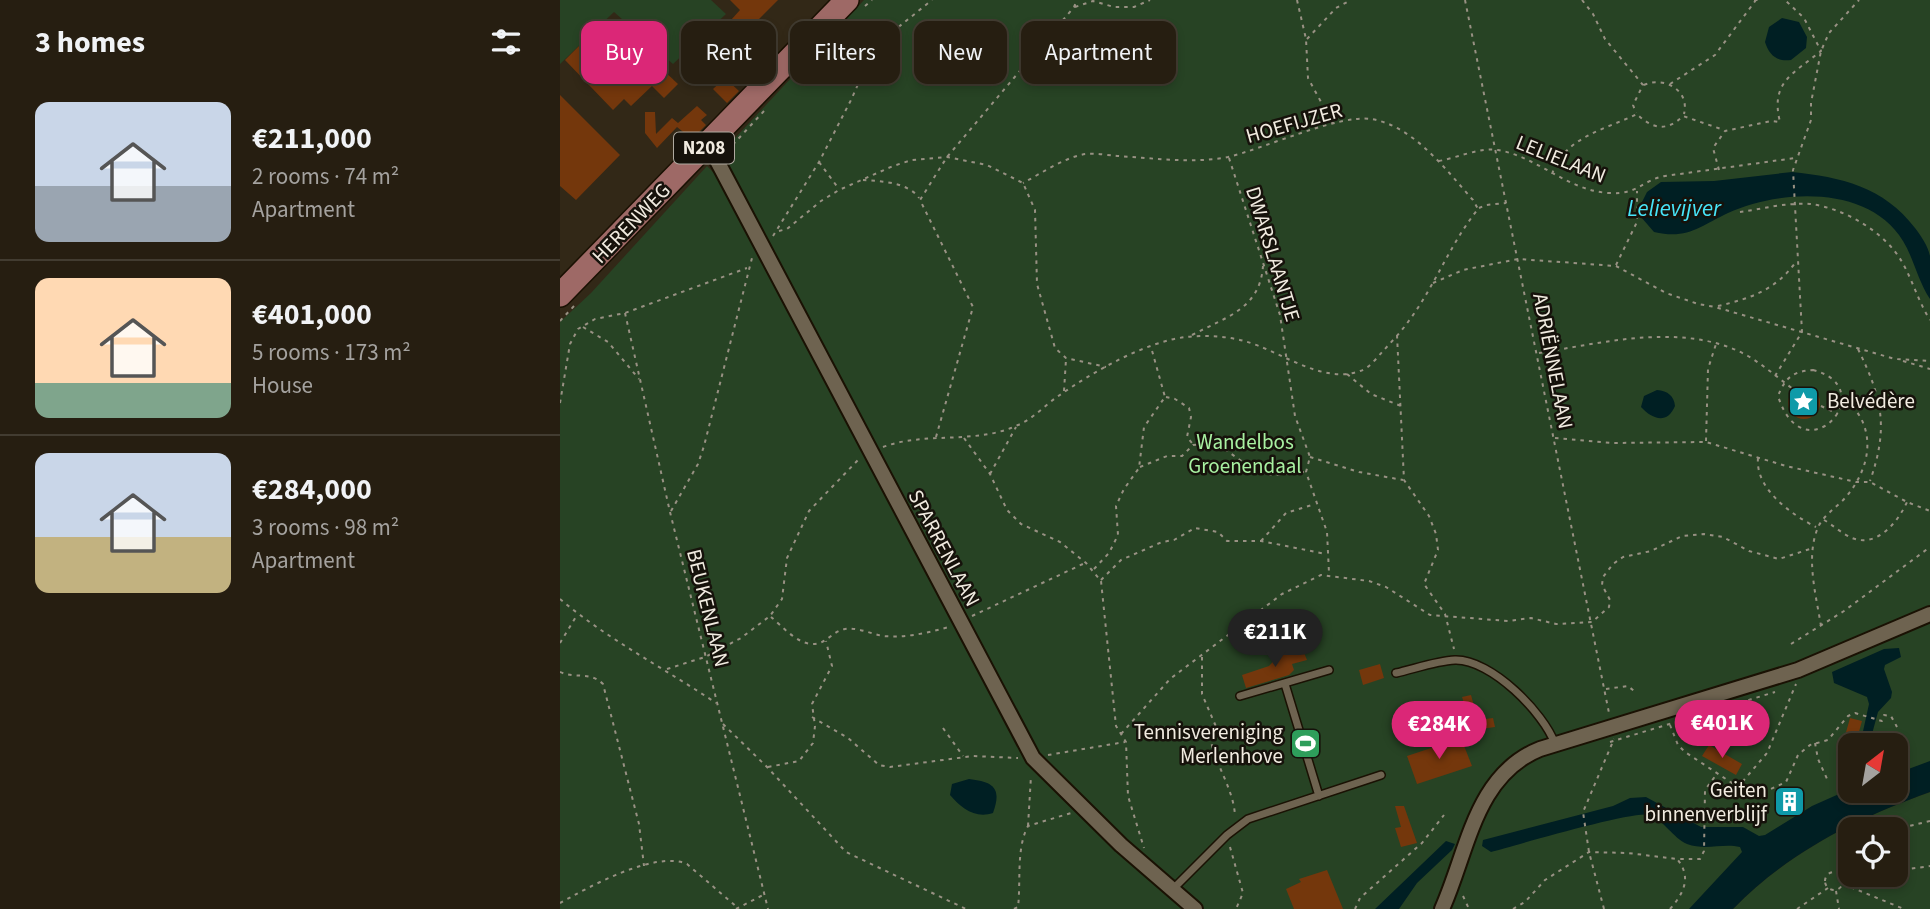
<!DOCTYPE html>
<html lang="en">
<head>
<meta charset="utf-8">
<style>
	body { margin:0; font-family:"Source Sans 3",sans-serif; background:#2e271a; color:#f1f3f6; height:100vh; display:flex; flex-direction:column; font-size:26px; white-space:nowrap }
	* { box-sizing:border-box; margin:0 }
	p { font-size:23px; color:#a4a29f }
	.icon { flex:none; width:38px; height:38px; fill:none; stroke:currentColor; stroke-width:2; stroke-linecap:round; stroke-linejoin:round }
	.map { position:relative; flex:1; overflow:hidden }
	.panel { display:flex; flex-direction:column; background:#261e11; width:560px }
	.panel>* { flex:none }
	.banner { position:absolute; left:21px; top:21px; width:665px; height:63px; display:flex; gap:14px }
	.needle { width:46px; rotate:31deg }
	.buttons { position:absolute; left:1278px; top:733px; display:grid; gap:14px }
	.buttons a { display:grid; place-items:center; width:70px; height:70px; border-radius:14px; background:#261e11; box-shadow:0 4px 10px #0003,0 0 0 2px #423c31; font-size:35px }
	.price { position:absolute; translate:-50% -60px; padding:0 16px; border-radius:24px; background:#db2777; color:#fff; font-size:23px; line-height:46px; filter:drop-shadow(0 2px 4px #0008) }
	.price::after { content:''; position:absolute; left:50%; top:42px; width:21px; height:16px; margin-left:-10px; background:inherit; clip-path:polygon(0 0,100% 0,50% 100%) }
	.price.active { background:#222; color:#fff }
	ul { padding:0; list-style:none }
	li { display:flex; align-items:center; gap:21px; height:175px; padding:0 35px }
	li+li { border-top:2px solid #423c31 }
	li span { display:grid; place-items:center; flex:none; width:196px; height:140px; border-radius:14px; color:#555 }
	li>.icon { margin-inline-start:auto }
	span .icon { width:84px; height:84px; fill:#fffc; stroke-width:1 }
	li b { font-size:30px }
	h2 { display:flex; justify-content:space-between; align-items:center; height:84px; padding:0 35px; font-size:30px }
	.chip { padding:0 24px; border-radius:14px; background:#261e11; box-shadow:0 4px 10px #0003,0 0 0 2px #423c31; font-size:24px; line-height:63px }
	.chip.active { background:#db2777; color:#fff }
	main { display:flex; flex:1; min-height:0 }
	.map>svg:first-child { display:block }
</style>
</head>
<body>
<main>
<section class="panel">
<h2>3 homes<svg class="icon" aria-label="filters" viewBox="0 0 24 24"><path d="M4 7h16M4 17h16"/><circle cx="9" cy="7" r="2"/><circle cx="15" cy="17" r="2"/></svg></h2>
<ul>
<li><span style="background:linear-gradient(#c9d6e8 60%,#9aa5b1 0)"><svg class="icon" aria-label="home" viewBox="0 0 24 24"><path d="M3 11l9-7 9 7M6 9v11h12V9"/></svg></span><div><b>€211,000</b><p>2 rooms · 74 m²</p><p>Apartment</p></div></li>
<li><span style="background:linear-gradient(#ffd9b3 75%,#7fa58c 0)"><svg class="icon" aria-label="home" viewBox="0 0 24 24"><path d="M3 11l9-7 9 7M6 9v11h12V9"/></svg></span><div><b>€401,000</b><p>5 rooms · 173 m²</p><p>House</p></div></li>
<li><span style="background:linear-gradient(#c9d6e8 60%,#c2b280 0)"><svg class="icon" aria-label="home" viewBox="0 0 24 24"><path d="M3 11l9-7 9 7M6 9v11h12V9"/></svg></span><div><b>€284,000</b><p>3 rooms · 98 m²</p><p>Apartment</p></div></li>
</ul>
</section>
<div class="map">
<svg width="1370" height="909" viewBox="0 0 1370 909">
	<rect width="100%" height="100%" fill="#322817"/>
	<path fill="#274324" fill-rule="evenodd" d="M0,0H151L166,14L113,64L54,12L0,64Z
		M304,0H1370V764L1335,775V746H1290V791L1143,909H0V322L31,293L147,166L158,177L166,170L162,152Z
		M1370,792V909H1173C1229,852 1295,819 1370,792ZM1290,830H1335V875H1290Z"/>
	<path fill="#001f23" d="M1222,18L1239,22L1247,37L1246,48L1231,60C1217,62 1209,55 1205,42L1209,27Z
		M1232,172C1281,177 1324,187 1355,228C1361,236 1368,246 1370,256C1370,270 1370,285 1370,299C1358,281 1354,259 1343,241C1309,185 1221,189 1168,213C1140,226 1128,240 1094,232L1081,217V204L1087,192L1101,182L1154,181Z
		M1097,390C1108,391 1114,396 1115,406C1107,425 1092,419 1081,407L1084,396Z
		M1339,648L1341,657L1325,665L1324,669L1332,692L1331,698L1318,712L1309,745H1300L1309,704L1307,697L1274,683L1272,672L1324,649Z
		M1370,761V792C1295,819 1229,852 1173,909H1129L1182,852L1180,847C1162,843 1146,851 1127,844C1113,838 1104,820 1089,815C1075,810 954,846 931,852L922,846L923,840L1053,806L1070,798L1086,797L1141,827H1183L1199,836L1205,835L1252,806L1288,790L1335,791V774Z
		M409,779C434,782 442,788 433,813C415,819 401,808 390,795L392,784Z
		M886,841L895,844L892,850L857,883L839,909H815Z"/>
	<path fill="#74370c" d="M170,0H218L191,27L199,36L193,42L171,20L180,10Z
		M24,41L48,64L57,55L65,63L68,60L89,81L102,69L118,84L104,98L92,86L71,106L64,99L53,110L5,60Z
		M165,78L179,91L167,103L153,89Z
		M0,95L60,155L16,200L0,186Z
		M137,106L147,115L141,120L146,125L132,139L117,127L97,148L85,133V112H95L96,134L112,118L118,123Z
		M1228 403a16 16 0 1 1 32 0a16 16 0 1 1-32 0Z
		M743,650L747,660L732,664L734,670L729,675L686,688L682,675L709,666L718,656Z
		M820,664L824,678L803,685L799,670Z
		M911,695L918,720L933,718L935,727L921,729L923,734L910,737L906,725L911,724L902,697Z
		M1290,718L1302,721L1295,746L1283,743Z
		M901,738L912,766L857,784L847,756Z
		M1149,745L1182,764L1176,775L1142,756Z
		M835,806H844L857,843L841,847L835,828L841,827Z
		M767,870L783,909H734L726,889L741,882L739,879Z"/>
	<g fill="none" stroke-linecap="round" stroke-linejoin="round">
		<defs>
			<path id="lane" d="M836,673C854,669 876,661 895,660C931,659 984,713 995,744
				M725,684L759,796
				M680,696L769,670
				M612,890L667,835L688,819L821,775"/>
			<path id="street" d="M146,146L154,155L473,758L561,845L635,909
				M882,909C908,851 915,775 980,749L1238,670L1370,614"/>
			<path id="primary" d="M0,295L287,0"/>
		</defs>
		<use href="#lane" stroke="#1a1103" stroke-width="10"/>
		<use href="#street" stroke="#1a1103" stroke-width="18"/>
		<use href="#primary" stroke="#1a1103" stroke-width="26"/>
		<path stroke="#989183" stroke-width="2" stroke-dasharray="3.5 5" stroke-linecap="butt" d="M737,0L746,39L748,78L773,124
			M905,0L1049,713
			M1022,0L1033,14L1045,39L1083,85L1073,105L1076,113
			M1194,0H1202
			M305,6L312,0
			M515,7L533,1L554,7H574L590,0
			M747,39L776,8L791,0
			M1110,84L1155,55L1196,0
			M1084,85C1104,76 1130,90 1124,114
			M167,151L204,111
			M669,158L720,315L735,416L750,457L746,472L767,532L769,573
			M879,161C896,158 921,147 938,150C978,157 1008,191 1049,193C1078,195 1082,180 1105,176L1235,158
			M259,162L279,189
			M1159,170L1153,148L1165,131L1211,121L1220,122C1210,82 1233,74 1261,51L1244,18L1225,0
			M992,174C1005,137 1044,130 1077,114C1092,129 1107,132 1123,116L1164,130
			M303,180C320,181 348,182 359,198
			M919,208L926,205L946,203
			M1180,212C1202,209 1228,202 1250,204C1284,208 1325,232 1342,262C1353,281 1358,301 1370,320
			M219,231L227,229L261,201L279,190L333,166L352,160L387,157L427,165L463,183L475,210L477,284L495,348L506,358L546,367
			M213,236L259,162L291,100L315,46L372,0
			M1056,265L1077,222V191
			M873,283L903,270L958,259L1056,266L1106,293L1138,304L1155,307L1335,359L1370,361
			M1158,306C1192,298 1215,290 1236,262
			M65,313L110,512L208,909
			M0,321L14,306
			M23,327L48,342L79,379
			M632,335C666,317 700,309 703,266
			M837,335L844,480L869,516L876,534L878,550L864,584L885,614L894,649
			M1298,349C1322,398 1329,427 1310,481
			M979,353C1041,343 1115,324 1176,350C1197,359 1214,375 1233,389
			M1343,361L1370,369
			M1253,370C1324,388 1244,478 1218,396C1225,378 1233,371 1253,370Z
			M787,374L811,394L841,406
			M1215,376L1242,332L1233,170L1251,120V103L1261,51L1269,33L1299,0
			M504,391L506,359
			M606,397L615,399L629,408L631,417L627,437L632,443
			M0,403L10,344L18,329L35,319L65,313L187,268
			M1261,406L1278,414
			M376,437L413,307L360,200L387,157L514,7L517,0
			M404,438L430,474L447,510L461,524L500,542L526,563L541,581L556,726L566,742L568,796L584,848
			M995,438L1052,443L1146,442L1226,466L1296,482H1310L1347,502L1370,511
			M1146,441L1148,369L1156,344
			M323,447C366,431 416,445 458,425C473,419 484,406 497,397C531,373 584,342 626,337C645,335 666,336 684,341C719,350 762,385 800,371C810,368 817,357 824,350C832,341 841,332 848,322C875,286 890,244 918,209L913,200C886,170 854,126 811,119C779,114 703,149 668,157C631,164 594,158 557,156C547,155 535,153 525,154C503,158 482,173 463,183
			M750,457L799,472L843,480
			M1198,458C1195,489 1232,515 1256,527
			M580,467L607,456H622L633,445L656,443L697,472L713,475L744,472
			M430,474L456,427
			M111,511L138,464L144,446L192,258
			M1264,520C1273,525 1282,534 1292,538C1317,548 1338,522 1347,502
			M701,541L726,513L755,504
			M534,569L549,553L558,535L556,506L564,489L579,468L584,427L605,397L591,347
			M541,580L561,560L602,542L614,540L635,528L658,532L667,541H701L766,554
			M0,599C47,639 104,668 156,703
			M412,616L525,563
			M211,617C222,626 236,643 252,644C266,645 272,631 285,629C298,627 311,634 323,636C346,638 367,633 389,627
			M1261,626C1256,595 1246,559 1257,530C1261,517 1276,508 1285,498C1313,466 1318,423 1281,396
			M0,643L17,615
			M1231,644L1284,611L1370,547
			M642,657V694L657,729L650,736C654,763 673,787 675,815
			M107,669L145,657L181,638L210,616L222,599L227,558L249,511L299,459
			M0,672C15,679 30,671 43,684L79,824L84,866
			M1046,689L1068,686L1074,691
			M252,717L288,738L319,765L330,767L413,756L458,758
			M163,724L207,767L286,852L406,909
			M1110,725L1118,745L1125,752L1178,787L1207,753L1236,684
			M383,728L403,756
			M561,734L610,679L722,594L761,575L809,581L826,587L870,615L948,621L971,618L996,624L1032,622L1049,607L1050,600L1042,585L1043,577L1053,564L1063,557L1091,551L1122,536L1144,534L1163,537L1189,551L1219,559L1253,548
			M1050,742L1215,692
			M1255,743L1258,759L1268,781
			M488,755L565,742
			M208,767L239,761L253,743L255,726L252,704L272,666L266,641
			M1179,788L1200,794L1226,782L1238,755L1250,745L1268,740L1288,716L1295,713L1322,721L1324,715L1331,716L1337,727
			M468,826L471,776
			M1335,833L1345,827L1370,821
			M670,847L683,893L676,909
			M1335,871L1370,866
			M1265 881a9 9 0 1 1 18 0a9 9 0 1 1-18 0Z
			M1282,874L1290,868
			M1306,875H1307
			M1283,884L1344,909
			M1276,891L1279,909
			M903,896L909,909
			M0,903C29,887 95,850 127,864L178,908
			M176,909L203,895
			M454,909L458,907C461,882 456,848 468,826L511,813
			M795,909L800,898L862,843L884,815
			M953,909L965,902L985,880L1029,852L1068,853L1117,859
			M1044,909L1029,852L1023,812L1054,739
			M1110,909C1124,893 1132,877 1117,859H1140L1144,851L1145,790L1156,775
			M1237,909L1268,888"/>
		<use href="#lane" stroke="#6e6350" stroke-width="7"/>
		<use href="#street" stroke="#6e6350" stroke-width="14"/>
		<use href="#primary" stroke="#9e6966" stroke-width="23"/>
	</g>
	<defs>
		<symbol id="sight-square" viewBox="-11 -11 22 22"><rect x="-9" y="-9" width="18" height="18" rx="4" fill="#0f9aa8" stroke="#16120b"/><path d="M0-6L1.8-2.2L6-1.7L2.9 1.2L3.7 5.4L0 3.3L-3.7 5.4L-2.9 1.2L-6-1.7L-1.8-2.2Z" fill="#fff"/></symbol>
		<symbol id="stadium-square" viewBox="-11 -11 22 22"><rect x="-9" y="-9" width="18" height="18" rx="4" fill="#2e9e5b" stroke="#16120b"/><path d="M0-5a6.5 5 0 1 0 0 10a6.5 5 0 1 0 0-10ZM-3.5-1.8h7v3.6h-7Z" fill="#fff"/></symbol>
		<symbol id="building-square" viewBox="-11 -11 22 22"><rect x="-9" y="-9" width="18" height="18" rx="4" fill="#0f9aa8" stroke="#16120b"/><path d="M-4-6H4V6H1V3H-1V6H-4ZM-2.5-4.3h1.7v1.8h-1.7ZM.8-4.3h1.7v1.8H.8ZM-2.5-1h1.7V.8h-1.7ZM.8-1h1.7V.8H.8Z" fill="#fff"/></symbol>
	</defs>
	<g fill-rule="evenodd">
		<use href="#sight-square" x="1226" y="384" width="35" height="35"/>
		<use href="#stadium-square" x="728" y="726" width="35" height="35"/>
		<use href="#building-square" x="1212" y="784" width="35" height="35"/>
	</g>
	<g text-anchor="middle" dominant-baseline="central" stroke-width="5" stroke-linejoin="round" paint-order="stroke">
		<rect fill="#16120b" stroke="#afaaa0" stroke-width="2" x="114" y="132.5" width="60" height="31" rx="5"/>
		<g font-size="19" font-weight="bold" fill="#f1ebe0">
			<text x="144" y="148">N208</text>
		</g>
		<g font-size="21" fill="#f1ebe0" stroke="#16120b">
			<text transform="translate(734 123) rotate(-16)">HOEFIJZER</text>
			<text transform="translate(1001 159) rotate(22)">LELIELAAN</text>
			<text transform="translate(71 223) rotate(-46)">HERENWEG</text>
			<text transform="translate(713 254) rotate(73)">DWARSLAANTJE</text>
			<text transform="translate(993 361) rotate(79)">ADRIËNNELAAN</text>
			<text transform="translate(384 548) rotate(62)">SPARRENLAAN</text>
			<text transform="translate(148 608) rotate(76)">BEUKENLAAN</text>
		</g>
		<g font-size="21" fill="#f1ebe0" stroke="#16120b" text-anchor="end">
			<text x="1267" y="401" text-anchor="start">Belvédère</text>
			<text x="723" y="732">Tennisvereniging<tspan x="723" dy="24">Merlenhove</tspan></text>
			<text x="1207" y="790">Geiten<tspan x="1207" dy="24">binnenverblijf</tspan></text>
		</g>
		<g font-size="21" fill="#a8f1a1" stroke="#16120b">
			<text x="685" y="442">Wandelbos<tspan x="685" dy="24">Groenendaal</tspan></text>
		</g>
		<g font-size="23" font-style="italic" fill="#47e5f9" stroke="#16120b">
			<text x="1114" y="208">Lelievijver</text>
		</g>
	</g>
</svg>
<div class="buttons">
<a><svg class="needle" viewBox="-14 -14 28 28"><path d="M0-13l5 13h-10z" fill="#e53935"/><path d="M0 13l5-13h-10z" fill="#a4a29f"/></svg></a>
<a><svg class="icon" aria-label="locate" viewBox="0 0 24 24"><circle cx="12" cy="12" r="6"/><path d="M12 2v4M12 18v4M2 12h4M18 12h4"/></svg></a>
</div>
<b class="price active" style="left:715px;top:669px">€211K</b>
<b class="price" style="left:1162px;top:760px">€401K</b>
<b class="price" style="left:879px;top:761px">€284K</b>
<div class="banner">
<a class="chip active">Buy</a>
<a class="chip">Rent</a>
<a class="chip">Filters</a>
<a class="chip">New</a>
<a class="chip">Apartment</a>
</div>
</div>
</main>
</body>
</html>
